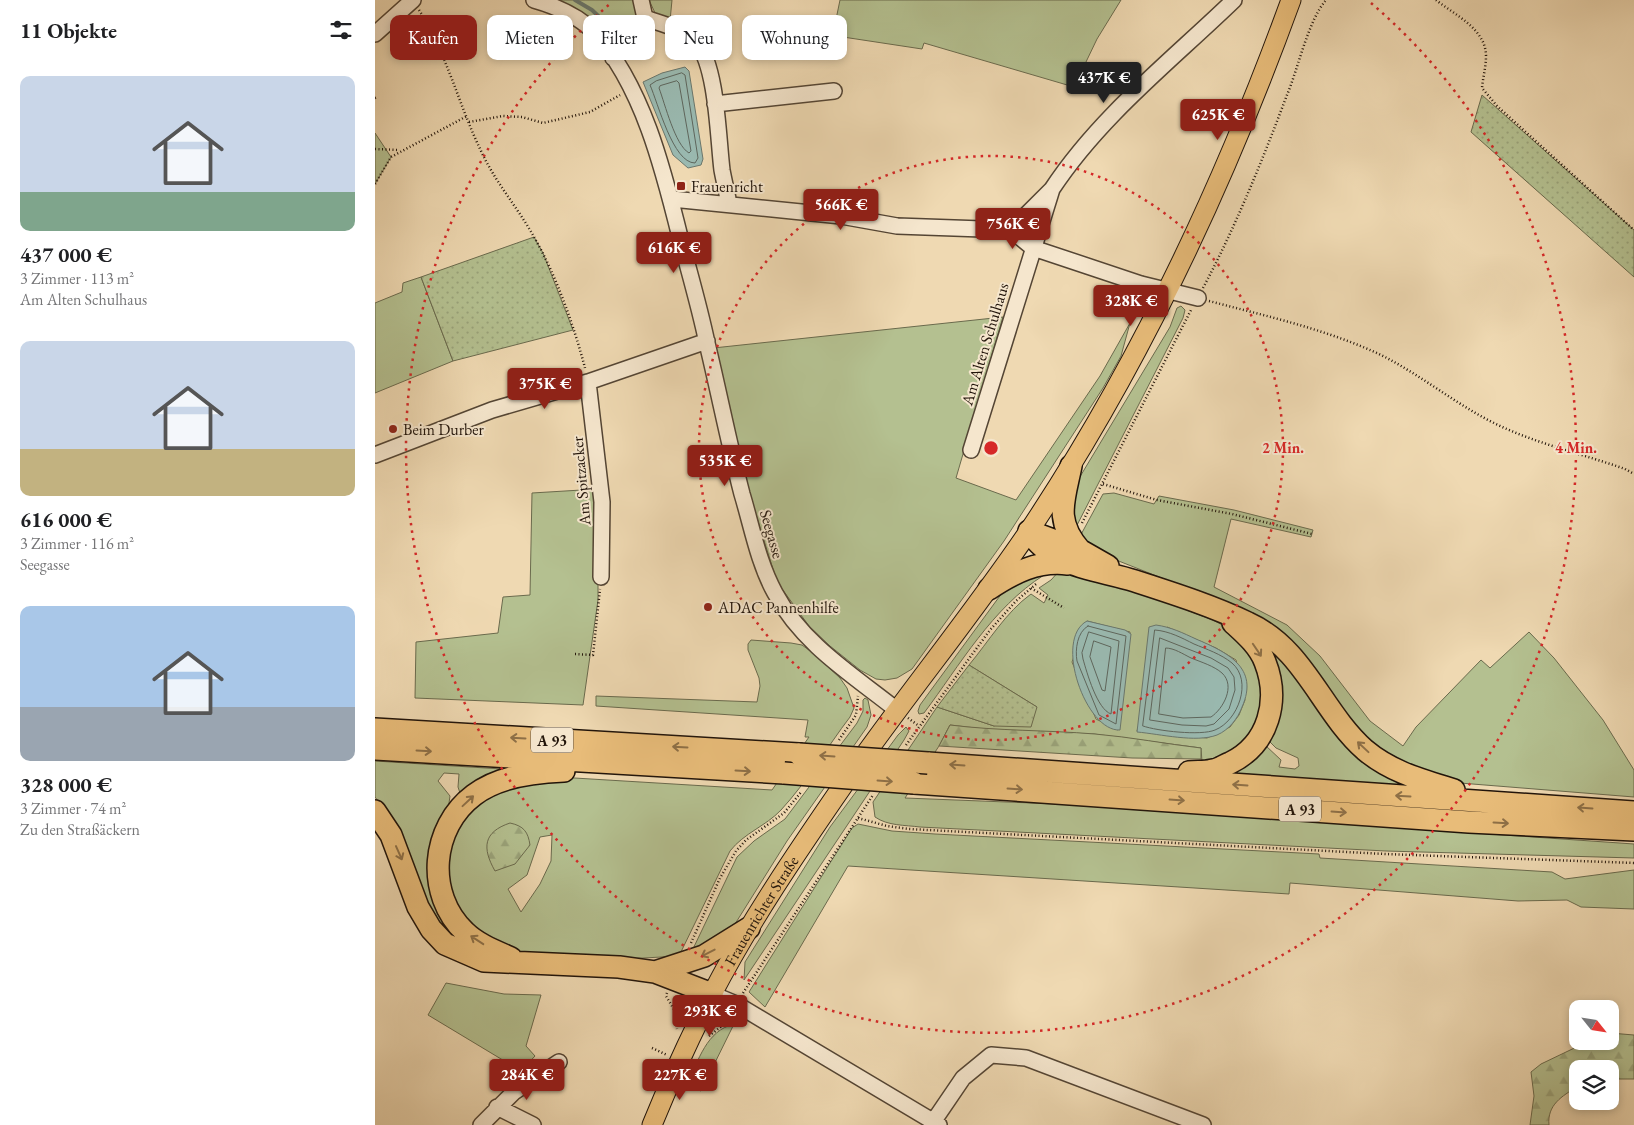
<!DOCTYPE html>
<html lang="de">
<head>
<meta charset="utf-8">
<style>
	body { margin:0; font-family:"EB Garamond",serif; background:#f6f6f6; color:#202124; height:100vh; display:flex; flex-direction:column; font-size:19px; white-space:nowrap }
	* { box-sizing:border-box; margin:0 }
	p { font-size:16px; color:#757577 }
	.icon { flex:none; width:28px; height:28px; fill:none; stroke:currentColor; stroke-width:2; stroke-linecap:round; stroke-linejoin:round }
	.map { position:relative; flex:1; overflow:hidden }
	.details { display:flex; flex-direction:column; background:#fff; width:375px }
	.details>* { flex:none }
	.guide { position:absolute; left:15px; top:15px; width:475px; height:45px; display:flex; gap:10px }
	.needle { width:32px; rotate:120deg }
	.buttons { position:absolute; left:1194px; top:1000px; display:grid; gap:10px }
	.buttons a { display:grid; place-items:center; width:50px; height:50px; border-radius:10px; background:#fff; box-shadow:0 2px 8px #0003; font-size:25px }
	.price { position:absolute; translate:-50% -42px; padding:0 11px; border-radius:5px; background:#8f2418; color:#fff; font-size:16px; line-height:32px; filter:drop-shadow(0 1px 2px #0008) }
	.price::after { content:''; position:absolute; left:50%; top:30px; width:15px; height:11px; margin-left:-8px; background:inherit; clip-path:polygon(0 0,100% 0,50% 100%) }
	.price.active { background:#222; color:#fff }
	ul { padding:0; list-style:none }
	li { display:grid; align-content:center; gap:10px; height:265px; padding:0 20px }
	li span { display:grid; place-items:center; height:155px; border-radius:10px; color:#555 }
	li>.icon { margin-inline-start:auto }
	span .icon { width:90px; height:90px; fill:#fffc; stroke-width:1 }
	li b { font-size:21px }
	h2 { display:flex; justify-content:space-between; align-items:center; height:60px; padding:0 20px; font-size:21px }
	.tag { padding:0 18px; border-radius:10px; background:#fff; box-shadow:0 2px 8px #0003; font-size:18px; line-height:45px }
	.tag.active { background:#8f2418; color:#fff }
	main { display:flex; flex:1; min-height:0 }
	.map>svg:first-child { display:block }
</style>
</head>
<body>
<main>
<section class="details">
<h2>11 Objekte<svg class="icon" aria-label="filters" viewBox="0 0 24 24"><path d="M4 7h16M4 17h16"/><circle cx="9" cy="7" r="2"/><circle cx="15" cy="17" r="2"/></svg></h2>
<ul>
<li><span style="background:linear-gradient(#c9d6e8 75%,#7fa58c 0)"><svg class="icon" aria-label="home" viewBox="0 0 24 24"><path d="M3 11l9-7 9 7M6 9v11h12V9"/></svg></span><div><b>437 000 €</b><p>3 Zimmer · 113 m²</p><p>Am Alten Schulhaus</p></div></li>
<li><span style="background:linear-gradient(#c9d6e8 70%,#c2b280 0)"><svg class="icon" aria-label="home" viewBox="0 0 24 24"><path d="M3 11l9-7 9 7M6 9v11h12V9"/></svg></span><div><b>616 000 €</b><p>3 Zimmer · 116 m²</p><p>Seegasse</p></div></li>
<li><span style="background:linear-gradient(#a9c7e8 65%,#9aa5b1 0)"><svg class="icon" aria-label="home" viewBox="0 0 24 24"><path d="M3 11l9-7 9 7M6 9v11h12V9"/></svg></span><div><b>328 000 €</b><p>3 Zimmer · 74 m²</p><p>Zu den Straßäckern</p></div></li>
</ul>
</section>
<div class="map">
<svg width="1259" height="1125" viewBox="0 0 1259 1125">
	<defs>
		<pattern id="forest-firs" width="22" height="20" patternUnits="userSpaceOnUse" patternTransform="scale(1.25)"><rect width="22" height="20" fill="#b4c090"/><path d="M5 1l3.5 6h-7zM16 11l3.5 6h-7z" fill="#9aa47b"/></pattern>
		<pattern id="park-dots" width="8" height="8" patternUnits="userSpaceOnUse" patternTransform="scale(1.25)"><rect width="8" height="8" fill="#b4c090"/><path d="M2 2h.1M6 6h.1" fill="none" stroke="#9aa47b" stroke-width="1.8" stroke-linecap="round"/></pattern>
	</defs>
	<rect width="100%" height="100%" fill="#efd9b2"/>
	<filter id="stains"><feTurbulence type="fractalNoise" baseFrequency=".004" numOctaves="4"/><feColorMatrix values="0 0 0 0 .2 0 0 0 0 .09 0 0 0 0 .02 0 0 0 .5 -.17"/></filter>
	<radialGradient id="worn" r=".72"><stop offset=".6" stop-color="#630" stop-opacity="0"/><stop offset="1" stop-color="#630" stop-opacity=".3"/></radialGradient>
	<path fill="#b4c090" stroke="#6a6a4d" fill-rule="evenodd" d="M183,0H263V17L252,33L238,39L225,30L216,19Z
		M274,0H297L295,21L281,15Z
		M465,0H746L722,39L699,87L549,43L547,49L468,37L458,34Z
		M0,133L16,157L0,184Z
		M46,277L78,361L0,393V303L27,292L28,283Z
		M806,306L810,310L808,318L698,533L694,525L703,480L795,327L802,308Z
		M628,317L581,478L641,500L725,376L755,323L746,356L728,388L629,541L537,669L522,678L510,680L501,679L485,670L455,646L434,626L402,582L329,349Z
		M223,489V600L208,705L40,698L41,642L123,633L128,597L155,595L157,493Z
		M739,493L779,504L784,496L859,510L938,530L936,537L856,519L839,587L912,625L945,656L995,721L1028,746L1041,727L1106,660L1115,668L1154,632L1179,658L1228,720L1259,770V797L1085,783L1067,780L1001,751L953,694L822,592L726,554L703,540L728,494Z
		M685,570L759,590L838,620L862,633L886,670L887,713L874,735L863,745L849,755L827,762L826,748L719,734L618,730L575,725L564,746L530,798L682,804L1259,844V858L1011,851L545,827C530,825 513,826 500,817L498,802L562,707L619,726L662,707L594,665C614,641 631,612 656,594L669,603L673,595L664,588L676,580ZM712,621L755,632L743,730L721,719L697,662ZM792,627L841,648L861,660L870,700L864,715L855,727L832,738L762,731Z
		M669,575C617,608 585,665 549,713L544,714L543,711L545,705L627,593L644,580Z
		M376,640L416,643L427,645L438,653L465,678L472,688L479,708L475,717C452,747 432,782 406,810C391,826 369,833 355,851L304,956L251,959L151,953L129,947L107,935L85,915L75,894L71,859L84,821L95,809L122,791L183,777L397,790L434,737H430L433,720L221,706V696L382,702L385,686L384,678L373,650V644ZM177,835L176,861L165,884L146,912L133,889L152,875L165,837Z
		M891,643L1033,785L1020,786L845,772L890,745L906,760L904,767L920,769L924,766L923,758L901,748L894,741Z
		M490,698L493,700L496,715L492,727L412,841L360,924L339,942L316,953L362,857L379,841L410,819L482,723L488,711V700Z
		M531,727L534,731L529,740L369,980L370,962L455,827L523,735Z
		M0,761L142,770L86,796L83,787L84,774L69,773L63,781L75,796L73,810L56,863L101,946L74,935L57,915L15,817L0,797Z
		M483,824L517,831L560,834L944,854L945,858L1177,872L1190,879L1259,870V909L1206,907L1192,900L1143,901L915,883L914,894L473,866L390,1007L374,992L477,828Z
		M71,983L129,994L166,995L151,1046L160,1056L146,1071L53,1015Z
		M359,1024L326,1091L312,1084C324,1060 331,1031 359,1024Z"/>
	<path fill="url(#forest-firs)" stroke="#6a6a4d" d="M575,725C623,731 671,730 720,734C756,737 791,744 826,748V759L757,758L564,746Z
		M135,823C149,826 153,832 155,845L140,864L120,871C107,848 108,832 135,823Z
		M1235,1033L1259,1035V1079H1235V1069H1202V1087C1187,1096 1172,1105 1174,1125H1155L1159,1096L1156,1072L1166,1064L1214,1041H1235Z"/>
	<path fill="url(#park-dots)" stroke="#6a6a4d" d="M1107,95L1259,230V277L1096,132Z
		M159,237L168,253L198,330L78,361L46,277Z
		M594,665L662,707L656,727L619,726L562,707Z"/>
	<path fill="#9abab1" stroke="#6a786e" d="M310,67L314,71L328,159L326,165L313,168L298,155L268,82L287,73Z
		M712,621L750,630L756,634L745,730C711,732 678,639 712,621Z
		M781,625C796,627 808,633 821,639C851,652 885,667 867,707C863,718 854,730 842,735C821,743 785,734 762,732L774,627Z"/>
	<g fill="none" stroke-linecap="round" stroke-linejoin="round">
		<path stroke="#5e675e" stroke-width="1" d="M307,73L310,75L323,158L320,163C298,163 283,103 275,85L281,81Z
			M302,81L304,83L316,151L314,153C300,145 290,104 284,88L285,86Z
			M713,626L751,636L741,724L724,715L702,661C700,650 702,632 713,626Z
			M780,630C794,631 807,638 819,644C831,649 846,654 857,663C878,681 863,721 840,730C826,736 782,731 768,726Z
			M714,632L744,641L736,714C722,709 712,673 708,659L707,653Z
			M785,638L836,658L853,668L859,677L860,690L854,709L839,724L831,726L807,725L775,720Z
			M719,641L736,647L730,691L727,690L715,657Z
			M791,648C799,648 808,654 816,658C826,662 839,666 847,673C861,686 848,709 836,717L808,718L784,714Z"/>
		<path stroke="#6a786e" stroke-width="4" d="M200,0L217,10L240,32"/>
		<defs>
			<path id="minor" d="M159,0C180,6 203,16 218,31C268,85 289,172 306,241C315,275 325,309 332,343C344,393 354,444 367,494C377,527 383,562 400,593C428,645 478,675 523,711
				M266,0L270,18
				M0,34L38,0
				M238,58L270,18C287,24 310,29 322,43C342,67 343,138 347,170C349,181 352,193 354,204
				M340,104L459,91
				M297,199L466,216L522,226L636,230
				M636,230L658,248L766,284L823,298
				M636,230L676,190
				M213,382L227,502L226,577
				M596,450L677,189C725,116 797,60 859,0
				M0,455L117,410L213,382L332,341
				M337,994L361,1004L564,1125
				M122,1107L158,1125
				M106,1125L139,1092L184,1062
				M556,1125L588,1078L616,1055L651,1058L828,1125"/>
			<g id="major">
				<path id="s1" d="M277,1125C295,1081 315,1037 337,994C375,921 422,852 469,784C528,699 595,618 654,531C764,366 848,187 916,0"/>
			</g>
			<path id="highway" d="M696,466C689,501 679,520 705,550
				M654,531C677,568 722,569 760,581C797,593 838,606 873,623C930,649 946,711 990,750C1016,772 1047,780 1079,790
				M654,531L705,550L733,566
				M614,589C638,573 663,560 693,564
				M0,729L424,754
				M0,749L409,773
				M553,763L1259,812
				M814,772C822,771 830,772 837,770C843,770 849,765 855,763C894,744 905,700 890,662C884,646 870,634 858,623
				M539,783L1094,822L1259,830
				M0,811L16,835L43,907L56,929L70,944L109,961L244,967L280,972L337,994
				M136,958C120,951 102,944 90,932C50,894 56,827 99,795C124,776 159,772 189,771
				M280,972L329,956L374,928"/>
		</defs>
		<use href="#minor" stroke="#544534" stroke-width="18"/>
		<use href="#major" stroke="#21140a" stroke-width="21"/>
		<use href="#highway" stroke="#21140a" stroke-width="24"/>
		<path stroke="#21140a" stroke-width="2.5" stroke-dasharray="1 2.5" stroke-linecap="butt" d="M1061,0C1080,15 1111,29 1111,56C1111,67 1108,77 1107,88L1122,106L1259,230
			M44,10C72,54 84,106 107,153C121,183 143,208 159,237C181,275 199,326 210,368
			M0,98L3,97
			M94,122L128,116L147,117L168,123L215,112L245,95
			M0,149L24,150
			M0,184L16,157L92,116
			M828,288C861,226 887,161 912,95C923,69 933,21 951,0
			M834,301C891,316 950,329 1004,354C1045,374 1080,404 1121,424C1162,444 1208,454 1250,469L1259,474
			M728,484L782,500L857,514L937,534
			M707,523L816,310
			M656,588L689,608
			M200,654L218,655L225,589
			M533,718L544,726
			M464,740L481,715L483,696
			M531,745L615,630L641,601L661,584
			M483,818L512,826L534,829L1010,854L1259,863
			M316,943L345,878L361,851L371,840L409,813L427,791
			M292,993L291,996L300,1011L302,1029
			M368,993L498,795
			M334,1036L347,1026L354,1015
			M277,1048L292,1055"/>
		<use href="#minor" stroke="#f5e6cd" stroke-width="15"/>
		<use href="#major" stroke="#e8bc79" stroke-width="19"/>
		<use href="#highway" stroke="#e8bc79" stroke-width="21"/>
		<defs>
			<path id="highway-bridge" d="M424,754L553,763
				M409,773L539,783"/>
		</defs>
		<use href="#highway-bridge" stroke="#21140a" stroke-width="24" stroke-linecap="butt"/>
		<use href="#highway-bridge" stroke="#e8bc79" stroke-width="21"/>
	</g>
	<defs><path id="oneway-shaft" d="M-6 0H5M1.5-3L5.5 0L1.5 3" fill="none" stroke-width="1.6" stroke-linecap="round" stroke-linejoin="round" transform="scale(1.25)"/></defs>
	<g stroke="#8e7047">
		<use href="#oneway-shaft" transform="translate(882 650) rotate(56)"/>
		<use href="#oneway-shaft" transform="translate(143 738) rotate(-177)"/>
		<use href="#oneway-shaft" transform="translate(305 747) rotate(-177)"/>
		<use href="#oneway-shaft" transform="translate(988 747) rotate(-137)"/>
		<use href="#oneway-shaft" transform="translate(49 751) rotate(3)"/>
		<use href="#oneway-shaft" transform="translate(452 756) rotate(-176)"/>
		<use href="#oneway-shaft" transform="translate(582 765) rotate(-176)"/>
		<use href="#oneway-shaft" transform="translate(368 771) rotate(3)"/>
		<use href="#oneway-shaft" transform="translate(510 781) rotate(4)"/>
		<use href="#oneway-shaft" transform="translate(865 785) rotate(-176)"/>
		<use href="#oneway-shaft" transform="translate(640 789) rotate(4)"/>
		<use href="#oneway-shaft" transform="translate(1028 796) rotate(-177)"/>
		<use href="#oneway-shaft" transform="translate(802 800) rotate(4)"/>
		<use href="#oneway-shaft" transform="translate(93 801) rotate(-43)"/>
		<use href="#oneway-shaft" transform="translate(1210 808) rotate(-176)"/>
		<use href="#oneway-shaft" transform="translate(964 812) rotate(4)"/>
		<use href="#oneway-shaft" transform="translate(1126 823) rotate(3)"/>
		<use href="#oneway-shaft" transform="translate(24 853) rotate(66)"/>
		<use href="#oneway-shaft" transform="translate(102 940) rotate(-147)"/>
		<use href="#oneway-shaft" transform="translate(333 953) rotate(153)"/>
	</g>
	<g fill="none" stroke="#d62828" stroke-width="2.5" stroke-dasharray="2.5 5">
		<circle cx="616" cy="448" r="292"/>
		<path d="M996 3A585 585 0 1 1 236 3"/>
	</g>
	<g fill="#8f2418" stroke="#f5e6cd" stroke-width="2">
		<rect x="301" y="181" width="10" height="10" rx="2.5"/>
		<circle cx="18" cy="429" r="5"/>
		<circle cx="333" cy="607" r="5"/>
	</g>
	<g text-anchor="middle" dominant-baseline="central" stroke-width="4" stroke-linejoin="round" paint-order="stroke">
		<g fill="#f5e6cd" stroke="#615344" stroke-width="1">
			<rect x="156" y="727.5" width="42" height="25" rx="4"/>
			<rect x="904" y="796.5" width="42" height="25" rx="4"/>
		</g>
		<g font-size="15" font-weight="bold" fill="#21140a">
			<text x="177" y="740">A 93</text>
			<text x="925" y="809">A 93</text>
		</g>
		<g font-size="16" fill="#21140a" stroke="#f5e6cd" text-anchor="start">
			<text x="316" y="186">Frauenricht</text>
			<text x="28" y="429">Beim Durber</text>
			<text x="343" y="607">ADAC Pannenhilfe</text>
		</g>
		<g font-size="16" fill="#21140a" stroke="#f5e6cd">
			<text transform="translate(610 344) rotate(-73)">Am Alten Schulhaus</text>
			<text transform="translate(206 481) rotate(-95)">Am Spitzacker</text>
			<text transform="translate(397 534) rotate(74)">Seegasse</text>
			<text stroke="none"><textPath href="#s1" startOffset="241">Frauenrichter Straße</textPath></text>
		</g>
	</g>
	<circle cx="616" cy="448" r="8" fill="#d62828" stroke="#f5e6cd" stroke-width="2.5"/>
	<g font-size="15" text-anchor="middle" font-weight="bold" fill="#d62828" stroke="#f5e6cd" stroke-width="4" stroke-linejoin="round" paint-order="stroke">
		<text x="908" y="453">2 Min.</text>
		<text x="1201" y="453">4 Min.</text>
	</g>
	<rect width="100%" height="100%" filter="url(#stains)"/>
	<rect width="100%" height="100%" fill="url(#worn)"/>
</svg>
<div class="buttons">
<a><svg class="needle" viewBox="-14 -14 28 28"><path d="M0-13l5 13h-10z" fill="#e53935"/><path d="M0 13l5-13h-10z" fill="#757577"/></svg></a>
<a><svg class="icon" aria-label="layers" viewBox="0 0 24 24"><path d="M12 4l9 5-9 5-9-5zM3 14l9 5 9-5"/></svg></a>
</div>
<b class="price active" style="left:729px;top:104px">437K €</b>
<b class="price" style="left:843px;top:141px">625K €</b>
<b class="price" style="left:466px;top:231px">566K €</b>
<b class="price" style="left:638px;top:250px">756K €</b>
<b class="price" style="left:299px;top:274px">616K €</b>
<b class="price" style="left:756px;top:327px">328K €</b>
<b class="price" style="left:170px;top:410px">375K €</b>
<b class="price" style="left:350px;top:487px">535K €</b>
<b class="price" style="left:335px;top:1037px">293K €</b>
<b class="price" style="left:152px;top:1101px">284K €</b>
<b class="price" style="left:305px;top:1101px">227K €</b>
<div class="guide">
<a class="tag active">Kaufen</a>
<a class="tag">Mieten</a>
<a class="tag">Filter</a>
<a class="tag">Neu</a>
<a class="tag">Wohnung</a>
</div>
</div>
</main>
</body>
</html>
